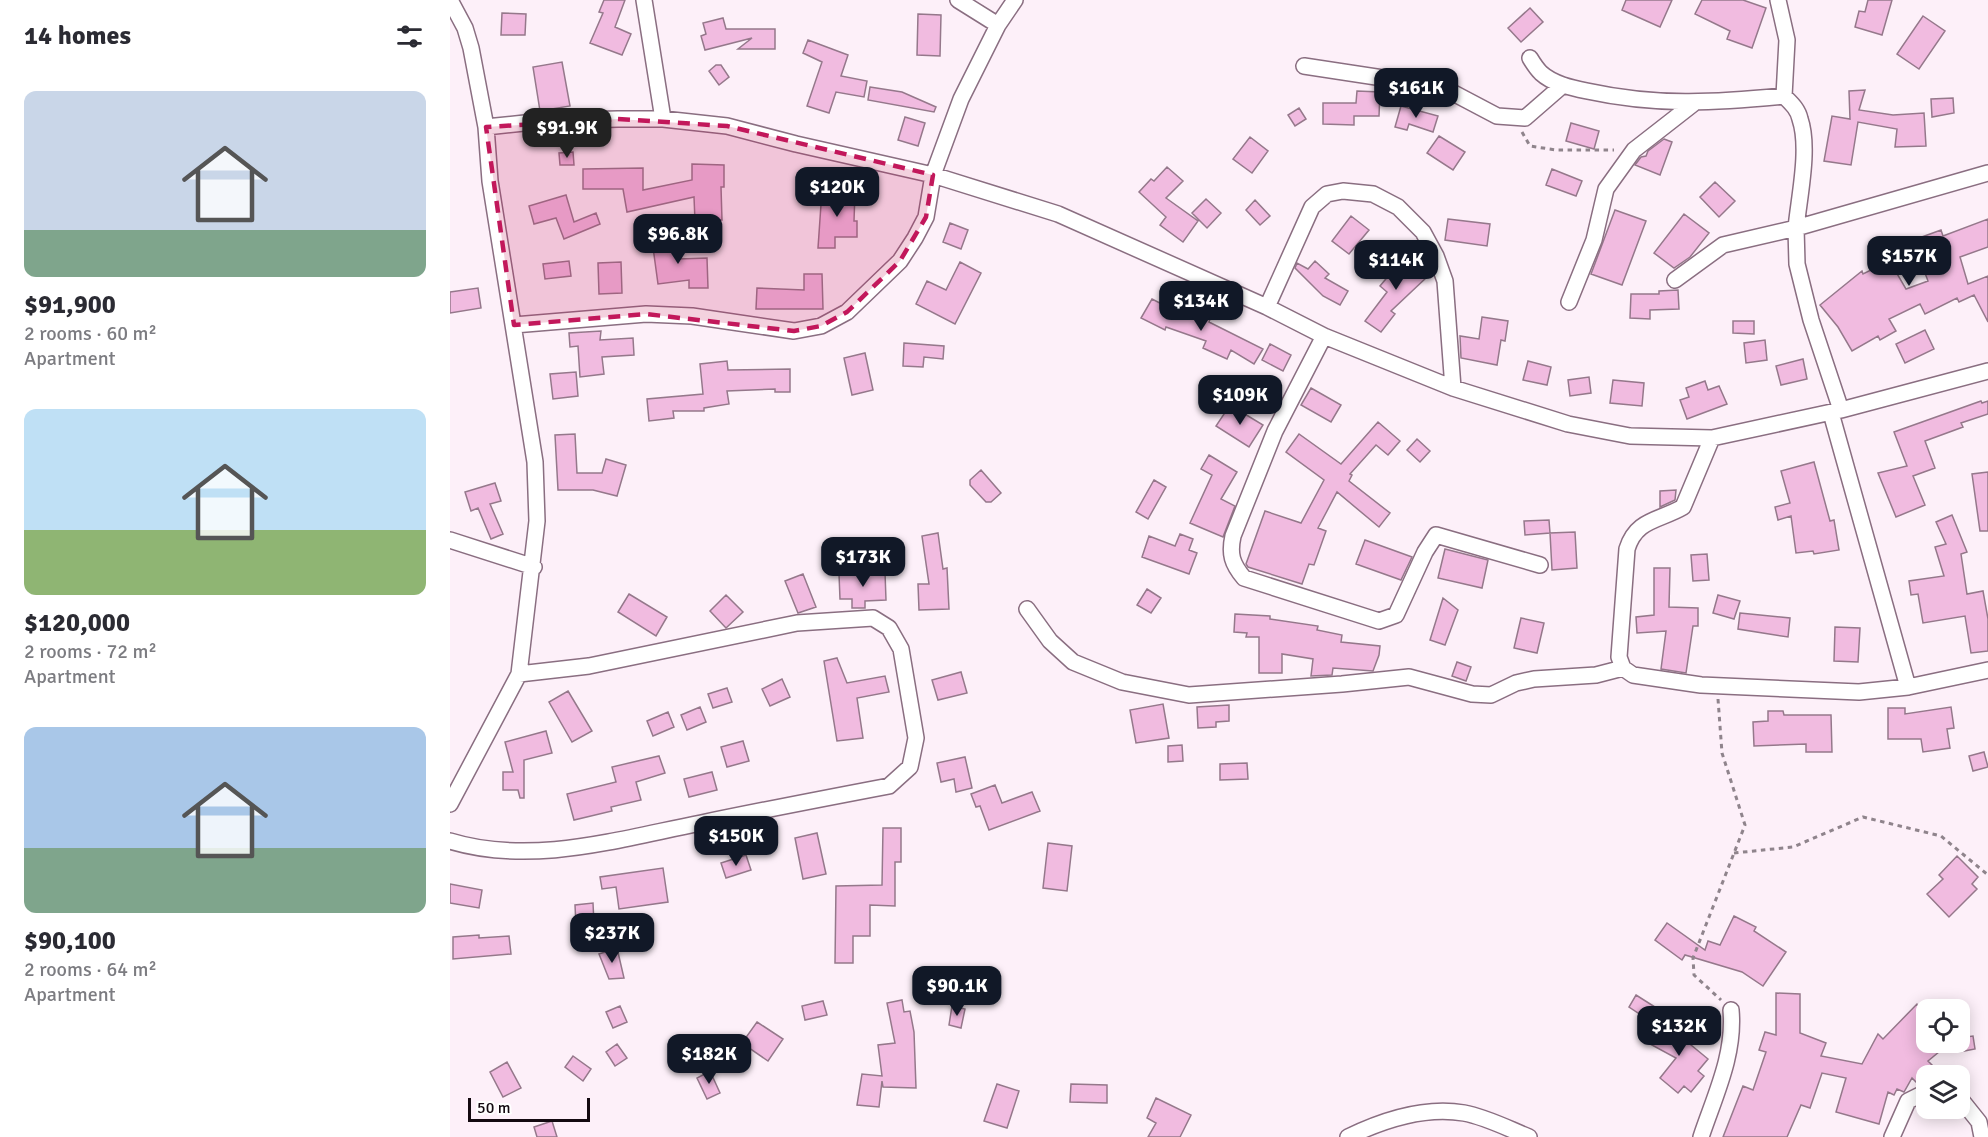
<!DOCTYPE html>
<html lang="en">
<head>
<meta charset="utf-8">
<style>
	body { margin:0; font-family:Signika,sans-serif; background:#f7f7f7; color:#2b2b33; height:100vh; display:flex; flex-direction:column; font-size:22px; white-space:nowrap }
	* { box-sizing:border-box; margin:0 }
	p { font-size:20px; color:#7c7c81 }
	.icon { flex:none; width:33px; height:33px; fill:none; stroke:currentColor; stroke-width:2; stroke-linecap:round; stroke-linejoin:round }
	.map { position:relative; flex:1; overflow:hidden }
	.sheet { display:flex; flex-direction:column; background:#fff; width:450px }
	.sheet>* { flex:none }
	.tools { position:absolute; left:1466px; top:999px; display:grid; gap:12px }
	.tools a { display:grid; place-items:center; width:54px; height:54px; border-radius:12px; background:#fff; box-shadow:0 3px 15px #0003; font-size:30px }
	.scale { position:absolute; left:18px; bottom:15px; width:122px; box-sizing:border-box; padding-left:6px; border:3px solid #130910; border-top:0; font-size:16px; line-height:21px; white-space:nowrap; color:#130910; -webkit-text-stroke:4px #fff; paint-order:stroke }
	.price { position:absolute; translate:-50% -51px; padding:0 14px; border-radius:12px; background:#111827; color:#fff; font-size:20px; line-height:39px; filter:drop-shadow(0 2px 3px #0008) }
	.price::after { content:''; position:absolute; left:50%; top:36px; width:18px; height:14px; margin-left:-9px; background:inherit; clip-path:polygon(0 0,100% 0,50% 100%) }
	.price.active { background:#222; color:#fff }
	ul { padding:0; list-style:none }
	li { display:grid; align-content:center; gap:12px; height:318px; padding:0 24px }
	li span { display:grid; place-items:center; height:186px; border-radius:12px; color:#555 }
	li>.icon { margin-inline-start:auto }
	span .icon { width:108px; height:108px; fill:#fffc; stroke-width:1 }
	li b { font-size:26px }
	h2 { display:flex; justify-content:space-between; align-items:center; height:72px; padding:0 24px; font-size:26px }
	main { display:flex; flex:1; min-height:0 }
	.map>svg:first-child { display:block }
</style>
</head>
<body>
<main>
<section class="sheet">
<h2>14 homes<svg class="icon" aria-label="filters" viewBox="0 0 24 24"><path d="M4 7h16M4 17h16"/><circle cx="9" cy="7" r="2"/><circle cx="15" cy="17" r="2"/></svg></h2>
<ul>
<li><span style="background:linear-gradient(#c9d6e8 75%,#7fa58c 0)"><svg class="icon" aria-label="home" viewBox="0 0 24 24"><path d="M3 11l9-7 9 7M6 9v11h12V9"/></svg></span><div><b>$91,900</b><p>2 rooms · 60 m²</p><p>Apartment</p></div></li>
<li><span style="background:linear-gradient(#bfe0f5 65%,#8fb573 0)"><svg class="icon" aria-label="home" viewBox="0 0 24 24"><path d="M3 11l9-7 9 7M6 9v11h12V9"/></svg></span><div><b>$120,000</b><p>2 rooms · 72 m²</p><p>Apartment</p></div></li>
<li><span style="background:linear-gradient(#a9c7e8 65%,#7fa58c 0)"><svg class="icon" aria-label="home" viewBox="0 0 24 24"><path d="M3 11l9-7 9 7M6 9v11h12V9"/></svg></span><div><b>$90,100</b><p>2 rooms · 64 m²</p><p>Apartment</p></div></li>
</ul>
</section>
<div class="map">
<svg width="1538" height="1137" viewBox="0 0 1538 1137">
	<rect width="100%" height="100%" fill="#fdf0f9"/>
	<path fill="#f1bbe0" stroke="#95788b" stroke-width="1.5" d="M154,0H175L165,27L181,34L172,55L140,43L153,13L149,12Z
		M1176,0H1222L1210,27L1172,10Z
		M1252,0H1293L1316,8L1302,48L1277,39L1280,31L1245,14Z
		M1418,0H1442L1432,35L1405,27L1409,11L1415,12Z
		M1080,8L1093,22L1071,42L1058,28Z
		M52,13L76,14L75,35H51Z
		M468,14L491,15L490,56L467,55Z
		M1473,16L1495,31L1469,69L1447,54Z
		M273,18L276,29H325V49H288L302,38L255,50L251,36L256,34L253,23Z
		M358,40L398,55L391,76L417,81L414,97L386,92L379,113L357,106L372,62L353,53Z
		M112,62L120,106L90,111L83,67Z
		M266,65H271L279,77L269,85L259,71Z
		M420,87L452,92L486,107L484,112L418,100Z
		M1415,90L1409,110L1443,115L1474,113L1476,146L1445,147L1447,129L1408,122L1401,165L1374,161L1382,116L1400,119L1399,91Z
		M907,91L930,92L929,116H904V125L873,124V103H906Z
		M1503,98L1504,113L1482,117L1481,99Z
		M951,106L988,116L983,132L959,124L957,130L945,127Z
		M849,108L856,119L845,126L838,115Z
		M455,117L475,123L468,146L448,140Z
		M1121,123L1149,131L1144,149L1116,141Z
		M989,136L1015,152L1003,170L977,153Z
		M800,137L818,151L802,173L783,159Z
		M1214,139L1222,142L1210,175L1185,165L1191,157L1196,156L1198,151Z
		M123,152L124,165H110L109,153Z
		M242,164L274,165V187H271L272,220L245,221L244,197L177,212L173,189H133V169L193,168V190L242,180Z
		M717,167L733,181L716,198L748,221L733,242L710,225L716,217L689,192L701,179L704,181Z
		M1102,169L1132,181L1126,196L1096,185Z
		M1265,182L1285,201L1269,217L1250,197Z
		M372,190L405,192L404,221H407V237H385V248H368Z
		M116,195L124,222L146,213L150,224L114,239L106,218L84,224L79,206Z
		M756,199L771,213L757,228L742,213Z
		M805,200L820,216L810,225L796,210Z
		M1165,210L1196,221L1172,285L1141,274Z
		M1234,214L1259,233L1240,257L1224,268L1204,253Z
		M901,216L919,230L899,254L882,241Z
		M998,219L1040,224L1037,246L995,240Z
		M1538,219V247L1510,257L1518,284L1538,276V322L1524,295L1509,302L1507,298L1475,314L1470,304L1439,319L1446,331L1430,340L1428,336L1402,351L1388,327L1370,305L1412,271L1413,274L1429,266L1431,271L1442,265L1456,289L1478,281L1464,244L1470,242L1469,238L1491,230L1493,236Z
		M500,223L518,230L511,249L493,242Z
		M226,237L228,259L257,258L258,288H239V280L208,284L202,240Z
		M955,254L977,277L941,311L945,314L931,332L915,321L937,292L930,286L940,274L937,271Z
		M119,261L121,276L95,279L93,264Z
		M865,261L879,274L875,278L898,291L890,305L873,296L845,268L847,263L858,269Z
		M171,262L172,293L149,294L148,263Z
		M510,262L531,273L505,324L466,304L477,281L496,290Z
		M354,274H372L373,309H306L307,288L354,290Z
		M28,288L31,308L0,313V292Z
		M1228,290L1229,309L1200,310V319L1180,318L1181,294H1209V291Z
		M702,299L735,316L736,311L760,319L759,322L813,349L804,364L781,350L777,359L753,348L756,341L716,327L715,330L691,318Z
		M1032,317L1058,321L1055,341L1051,340L1047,365L1011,358L1010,336L1029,339Z
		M1283,321H1304V334L1283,333Z
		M1475,330L1484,349L1455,363L1446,344Z
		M151,331L150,340L183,338L184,355L152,357L154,374L130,377L128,346L120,347L119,333Z
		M1315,340L1317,360L1296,363L1294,343Z
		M454,343L494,346L493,359L474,357L473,367L453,366Z
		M820,344L841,355L833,371L812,360Z
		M415,353L423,390L402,395L394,358Z
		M1353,359L1357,379L1331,385L1326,366Z
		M277,361L278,370L340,369V392H325V389L277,391L279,404L254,408V411H223L224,418L199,421L197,399L253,394L250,364Z
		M1078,361L1101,367L1097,385L1073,380Z
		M126,372L128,396L103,399L100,374Z
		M1139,377L1141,393L1120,396L1118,380Z
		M1163,380L1194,383L1192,406L1160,403Z
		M1255,381L1258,390L1269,386L1277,404L1237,419L1230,400L1239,397L1236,388Z
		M861,388L891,405L881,422L851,405Z
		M1531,401L1532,403L1538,401V414L1511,423L1513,427L1475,441L1485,468L1463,476L1475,505L1446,517L1428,473L1457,466L1444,432Z
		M780,405L813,425L799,447L766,426Z
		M928,422L950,441L938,455L926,445L900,474L902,475L899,481L940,513L929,527L887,492L868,528L876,531L864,565L859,564L852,584L798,567L796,564L815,511L851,523L874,480L836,452L849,434L891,464Z
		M125,434L127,473H152L156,459L176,465L167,496L143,490H108L105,435Z
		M967,439L980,451L970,462L957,450Z
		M759,455L787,472L771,499L785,506L773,537L740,523L762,475L751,469Z
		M1364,462L1380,521L1384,520L1389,550L1364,554L1363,551L1346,553L1341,516L1328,520L1325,507L1340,503L1331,471Z
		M531,470L551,493L541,502H536L520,485V480Z
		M1538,472V531H1530L1522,474Z
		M704,480L716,487L698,519L686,512Z
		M45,483L51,501L40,504L53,534L41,539L28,508L21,511L15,492Z
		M1226,490L1225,500L1210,507V491Z
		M1502,515L1517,552L1511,554L1517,594L1533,591L1538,619V651L1521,653L1515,616L1473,623L1468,594L1461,595L1459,581L1494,576L1485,547L1496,544L1486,522Z
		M1099,520L1100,533L1075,535L1074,521Z
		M1125,532L1127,568L1102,570L1100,533Z
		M488,533L493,569L497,568L499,609L469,610L468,584H479L472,536Z
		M730,534L743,539L739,550L747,553L739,574L692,557L699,536L725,546Z
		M915,540L962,557L951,580L906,564Z
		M995,549L1038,560L1032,588L988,578Z
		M1257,554L1259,580L1243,581L1241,555Z
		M1204,568H1220L1219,607L1248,608V626H1243L1236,673L1211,669L1216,631L1187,633L1186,617L1204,615Z
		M435,572L436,600L415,601V608H402V599H390L389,574Z
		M353,574L366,607L348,613L335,581Z
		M697,589L711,598L701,613L687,605Z
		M179,594L217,617L206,636L168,612Z
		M276,595L293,612L276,628L260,611Z
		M1268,595L1290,601L1284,619L1263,613Z
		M993,598L1008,610L995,645L980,640Z
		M1290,613L1340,618L1338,637L1288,629Z
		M785,614L820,616V619L868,626L867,630L892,635L891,642L930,646L929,655L923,671L883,668L882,675L861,676L863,659L832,654V673H809V637H796L797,633L784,632Z
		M1071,618L1094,623L1087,653L1064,648Z
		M1385,627L1410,628L1408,662L1384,661Z
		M387,658L397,683L435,676L439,692L407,698L413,738L387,741L374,661Z
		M1007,662L1021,667L1016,681L1002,676Z
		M511,672L517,693L488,700L482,680Z
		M332,679L340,697L320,706L312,689Z
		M277,688L282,702L263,708L258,694Z
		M118,691L142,731L122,742L99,702Z
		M713,704L719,738L686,743L680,710Z
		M779,705V721L766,722V727L748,728L747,707Z
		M250,707L256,722L237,730L231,715Z
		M1501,707L1504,728L1497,729L1500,748L1473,752L1471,739H1438V708H1455V714Z
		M1318,711H1333L1334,715H1381L1382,752H1356V744L1304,746L1303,722L1318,721Z
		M218,712L224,727L203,736L197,721Z
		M96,731L102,753L74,760V798H70L68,790H53V772H63L55,742Z
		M293,741L299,761L277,767L271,747Z
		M732,745L733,761L718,762V746Z
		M1534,752L1538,767L1523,771L1519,756Z
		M209,756L215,773L186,782L191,800L161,807L162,811L124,820L117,794L166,782L162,767Z
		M515,757L522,788L506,792L504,779L491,782L487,763Z
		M797,763L798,779L770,780V764Z
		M262,772L267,790L239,797L234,779Z
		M545,785L552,803L582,792L590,811L539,830L530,806L526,807L521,794Z
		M433,828H451V862H445V906L420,905V936H403V963H385L386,886L432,885Z
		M367,833L376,874L353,879L345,838Z
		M598,843L622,846L617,891L593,888Z
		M296,855L301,870L276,878L271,863Z
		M1507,856L1528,877L1522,884L1527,889L1499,917L1477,894L1493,879L1489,875Z
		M213,868L218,902L169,909L166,887L152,889L150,877Z
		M0,884L32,890L29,908L0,903Z
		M143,903L144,924L126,926L125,905Z
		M1284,916L1306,927L1304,931L1336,952L1313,986L1292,972L1235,955L1232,960L1205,940L1217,923L1255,950L1258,941L1270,945Z
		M29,935V938L59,936L61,954L3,959V937Z
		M167,948L174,978L159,979L149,954Z
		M1326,993L1350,994V1033L1376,1043L1371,1056L1412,1064L1428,1034L1433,1039L1467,1004L1476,1013V1042H1501L1478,1061L1486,1069L1469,1085L1462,1078L1454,1092L1447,1089L1444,1095L1438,1092L1429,1124L1386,1112L1396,1078L1372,1073L1360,1108L1351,1105L1337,1137H1273L1293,1086L1303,1090L1316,1052L1309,1050L1315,1032L1326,1035Z
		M1186,995L1205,1007L1197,1019L1179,1007Z
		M452,1000L454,1012L460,1011L464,1032L466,1088L433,1087L432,1081L429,1107L407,1105L412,1074L432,1076L428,1045L445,1043L437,1003Z
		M373,1001L377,1015L355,1020L352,1006Z
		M170,1006L177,1022L163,1028L156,1012Z
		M502,1006L515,1009L511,1028L499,1025Z
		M1211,1015L1233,1028L1229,1035L1258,1059L1248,1071L1254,1076L1241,1092L1234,1086L1228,1093L1210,1078L1226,1058L1200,1044L1209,1030L1204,1028Z
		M307,1022L333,1039L318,1061L292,1043Z
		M1523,1036L1525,1049L1509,1052V1038Z
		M167,1044L177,1058L165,1066L156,1052Z
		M123,1056L141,1069L133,1081L115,1067Z
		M57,1062L71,1088L53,1097L40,1072Z
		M260,1071L270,1093L257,1099L247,1078Z
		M547,1084L569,1091L557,1128L534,1121Z
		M621,1084L657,1085V1103L620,1102Z
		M706,1098L741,1115L730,1137H698L706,1123L697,1118Z
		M102,1121L107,1137H87L84,1127Z"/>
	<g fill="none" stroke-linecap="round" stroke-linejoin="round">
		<defs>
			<path id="street" d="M194,0L213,119
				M508,0L548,25
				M1080,58C1083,63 1087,69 1091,73C1103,84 1122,88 1137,91C1206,106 1264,103 1334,96
				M854,66L992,87L1047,116L1075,118L1113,85
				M36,127L93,121L168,119H213L277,126L346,144L483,175L608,214L817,307L874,336L1003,388L1118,424L1180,436L1262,438L1391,410L1538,371
				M1225,280L1273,245L1346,228C1349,197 1360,148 1350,119C1348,109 1341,103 1334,96L1337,40L1328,0
				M1119,302L1144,240L1156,189L1184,150L1243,104
				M817,307L862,207L877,194L893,191L923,194L948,207L973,232L986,256L995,281L1003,388
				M64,325L196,314L242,316L344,331L371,326L397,312L450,261L465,238L476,217L483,175L511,99L548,25L565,0
				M874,336L825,431L783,536C779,554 782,564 794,578L929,621L946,615L975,552L986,535L1090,565
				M1391,410L1361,320L1347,264L1346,228L1538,173
				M1381,413L1458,687
				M1262,438L1233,507C1209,521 1186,519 1177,549L1169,657L1173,668L1183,675L1251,685L1409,692L1458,687L1538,670
				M0,540L84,567
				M577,609L600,641L623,662L672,682L739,695L892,684L959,677L1022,694L1041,695L1066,683L1084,679L1146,675L1173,668
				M0,804L69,674L87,521L85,462L40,181L36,127L21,48L15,28L0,0
				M0,841C82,866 169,839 251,823C313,810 376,798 439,786L460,767L466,738L451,649L439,628L423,618L347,623L139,666L69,674
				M1509,1097L1529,1122L1532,1137
				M898,1137C933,1120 974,1106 1014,1113C1036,1117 1059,1129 1079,1137
				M1251,1137C1265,1095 1285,1055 1281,1010
				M1442,1137L1458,1101L1476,1092"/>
		</defs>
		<use href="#street" stroke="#8a6e81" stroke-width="18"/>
		<path stroke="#8f848c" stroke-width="3" stroke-dasharray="4.5 4.5" stroke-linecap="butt" d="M1072,132L1080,146L1106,150H1164
			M1268,699L1272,753L1295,825L1243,958L1244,975L1271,1000
			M1284,853L1343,847L1413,817L1491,836L1538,875"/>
		<use href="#street" stroke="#fff" stroke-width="15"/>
	</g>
	<path fill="#c2185b" fill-opacity="0.2" stroke="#c2185b" stroke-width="4.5" stroke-dasharray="12 8" stroke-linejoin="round" d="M168,119L277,126L483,175L476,217L450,261L397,312L371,326L344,331L196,314L64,325L36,127Z"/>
</svg>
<div class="tools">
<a><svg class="icon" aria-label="locate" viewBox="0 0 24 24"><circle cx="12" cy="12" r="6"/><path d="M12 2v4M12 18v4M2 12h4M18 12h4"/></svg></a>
<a><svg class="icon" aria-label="layers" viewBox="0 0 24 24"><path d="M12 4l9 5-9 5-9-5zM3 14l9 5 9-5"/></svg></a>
</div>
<div class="scale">50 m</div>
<b class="price" style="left:966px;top:119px">$161K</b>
<b class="price active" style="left:117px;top:159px">$91.9K</b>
<b class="price" style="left:387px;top:218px">$120K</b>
<b class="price" style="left:228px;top:265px">$96.8K</b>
<b class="price" style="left:1459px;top:287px">$157K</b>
<b class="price" style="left:946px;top:291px">$114K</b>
<b class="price" style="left:751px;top:332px">$134K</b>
<b class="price" style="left:790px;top:426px">$109K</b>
<b class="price" style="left:413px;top:588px">$173K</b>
<b class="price" style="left:286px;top:867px">$150K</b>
<b class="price" style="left:162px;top:964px">$237K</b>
<b class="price" style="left:507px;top:1017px">$90.1K</b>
<b class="price" style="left:1229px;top:1057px">$132K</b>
<b class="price" style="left:259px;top:1085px">$182K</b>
</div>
</main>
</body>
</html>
